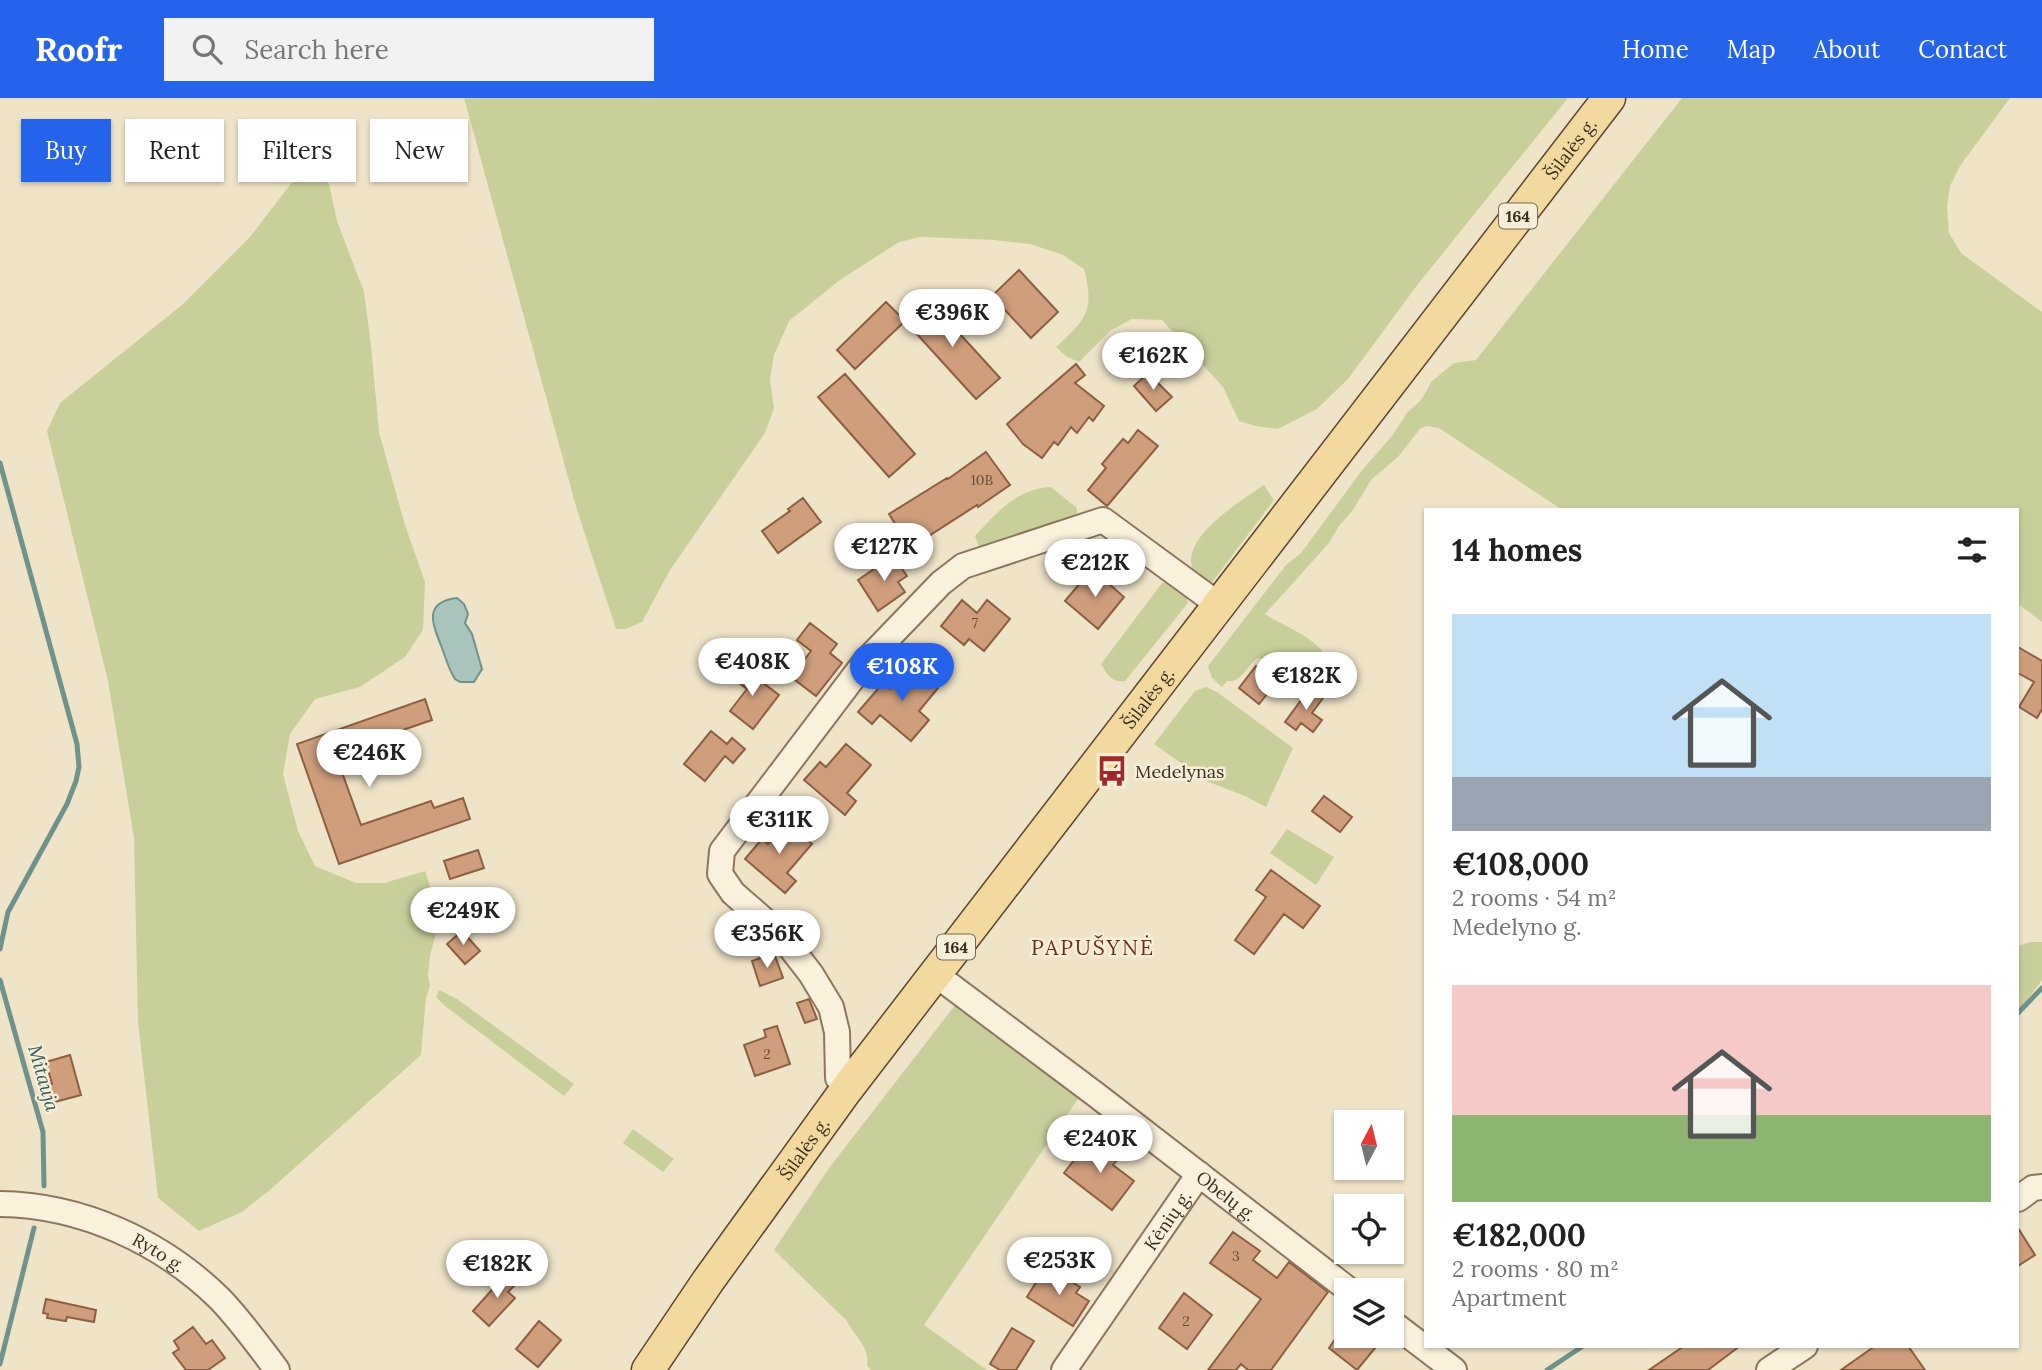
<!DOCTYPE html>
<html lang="en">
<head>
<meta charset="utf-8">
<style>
	body { margin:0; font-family:Lora,serif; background:#f2f2f2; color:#222; height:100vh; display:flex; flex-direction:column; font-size:26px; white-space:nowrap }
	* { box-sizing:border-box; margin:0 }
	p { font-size:23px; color:#767676 }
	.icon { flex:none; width:38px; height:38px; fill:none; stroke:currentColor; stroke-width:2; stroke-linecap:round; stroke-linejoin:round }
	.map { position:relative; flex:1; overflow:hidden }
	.panel { position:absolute; left:1424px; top:410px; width:595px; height:840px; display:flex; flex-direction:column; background:#fff; border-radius:0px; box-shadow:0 2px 5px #0004 }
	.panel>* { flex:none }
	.banner { position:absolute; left:21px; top:21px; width:665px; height:63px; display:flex; gap:14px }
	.needle { width:46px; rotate:7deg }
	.tools { position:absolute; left:1334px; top:1012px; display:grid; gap:14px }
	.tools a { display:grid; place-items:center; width:70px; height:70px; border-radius:0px; background:#fff; box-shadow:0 2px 5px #0004; font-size:35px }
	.price { position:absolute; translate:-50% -60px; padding:0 16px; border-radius:24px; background:#fff; color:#222; font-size:23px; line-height:46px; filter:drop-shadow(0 2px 4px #0008) }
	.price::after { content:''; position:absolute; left:50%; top:42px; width:21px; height:16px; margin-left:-10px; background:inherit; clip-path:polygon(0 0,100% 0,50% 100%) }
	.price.active { background:#2563eb; color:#fff }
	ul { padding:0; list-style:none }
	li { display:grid; align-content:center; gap:14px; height:371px; padding:0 28px }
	li span { display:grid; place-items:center; height:217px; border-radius:0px; color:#555 }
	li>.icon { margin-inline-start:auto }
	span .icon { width:126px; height:126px; fill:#fffc; stroke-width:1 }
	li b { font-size:30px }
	h2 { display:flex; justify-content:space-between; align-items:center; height:84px; padding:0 28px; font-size:30px }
	.pill { padding:0 24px; border-radius:0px; background:#fff; box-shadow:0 2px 5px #0004; font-size:24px; line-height:63px }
	.pill.active { background:#2563eb; color:#fff }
	header { display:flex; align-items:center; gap:42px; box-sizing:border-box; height:98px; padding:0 35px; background:#2563eb; color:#fff }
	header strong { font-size:33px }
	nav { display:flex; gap:38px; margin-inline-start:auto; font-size:24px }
	.search { width:490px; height:63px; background:#f2f2f2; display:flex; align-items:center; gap:18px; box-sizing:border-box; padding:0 24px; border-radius:0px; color:#767676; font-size:26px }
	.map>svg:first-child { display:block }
</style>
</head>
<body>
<header>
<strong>Roofr</strong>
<div class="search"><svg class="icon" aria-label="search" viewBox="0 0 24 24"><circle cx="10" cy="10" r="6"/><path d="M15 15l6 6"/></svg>Search here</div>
<nav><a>Home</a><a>Map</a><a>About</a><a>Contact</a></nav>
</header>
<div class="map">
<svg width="2042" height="1272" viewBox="0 0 2042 1272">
	<rect width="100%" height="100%" fill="#f0e4c8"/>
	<path fill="#c9cf9b" d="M464,0H1568L1418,186L1348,281L1317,311L1278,331L1255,328L1239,323L1223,289L1162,222L1132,221L1111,232L1079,264L1067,259L1056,249C1086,221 1095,213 1084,171L1063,157L1030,146L994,142L921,139L899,144L840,182L789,223L774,257L770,282L774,310L765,335L670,472L642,524L626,531H616L577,412Z
		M1682,0H2010L1960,68L1950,88L1947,109L1949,135L1961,155L2042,214V524L2018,506V411H1561L1439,330L1426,328L1420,331L1398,359L1371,382L1353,412L1339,428L1329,445L1265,516C1285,530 1329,542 1329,572C1318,575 1300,579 1289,575C1276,570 1274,563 1258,560C1246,567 1243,585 1227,583L1222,589L1212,580L1208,568L1286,467L1301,455L1363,371L1392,338L1407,315L1422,301L1431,284L1454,265L1476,262Z
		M306,66L329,86L337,123L364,194L371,247L379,334L405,427L425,484L423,532L405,559L360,589L315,601L290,636L283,676L298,733L315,768L356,785H384L425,773L440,819L430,858L428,877L430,888L426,899L421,957L271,1091L242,1114L199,1133L158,1100L138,924L134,740L108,583L47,333L60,305L183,206L250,139Z
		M1264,387L1274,402L1210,487L1195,479C1194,474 1191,468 1191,463C1190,434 1243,401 1264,387Z
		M1051,389L1077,410V422L981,454L975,438C996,415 1018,390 1051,389Z
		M1167,484L1186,498L1188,505L1125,583C1112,585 1107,577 1101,566L1162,485Z
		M1206,589L1217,594L1293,650L1266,709L1245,698L1206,683L1154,646L1195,593Z
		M1287,731L1334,759L1316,787L1270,755Z
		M2030,844H2042V882L2018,914V848Z
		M439,892L457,901L574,986L564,998L445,908L436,899Z
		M963,897L1086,989L924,1227L987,1272H871L867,1268C870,1248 855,1240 847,1223L774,1152L829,1070Z
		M633,1031L674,1061L663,1074L623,1045Z"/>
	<path fill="#a9c4bc" stroke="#6f938a" stroke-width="2" d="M457,500L464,506L468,516L465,525L472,536L482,571L474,584H460L455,581C449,572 446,561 442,550C433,527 422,504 457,500Z"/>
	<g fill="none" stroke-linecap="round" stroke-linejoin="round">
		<path stroke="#6f938a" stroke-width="5" d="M0,365L77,646L79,669L76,683L67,706L8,814L0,851
			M0,882L43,1034L44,1088
			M2018,915L2042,890
			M0,1266L34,1130
			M1547,1272L1583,1248"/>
	</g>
	<path fill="#cf9f7d" stroke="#8d5f41" stroke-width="2" d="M1019,172L1058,214L1031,240L992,198Z
		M929,202L1000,280L976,301L905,223Z
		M886,204L905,223L855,271L837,252Z
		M1076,266L1085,277L1075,285L1104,308L1093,323L1089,319L1077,335L1071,329L1058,347L1054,344L1042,360L1023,346L1007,326Z
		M1148,275L1172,299L1156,313L1134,288Z
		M845,276L915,356L889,379L818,299Z
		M1138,332L1158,348L1107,408L1088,392L1106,370L1102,366L1123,341L1128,345Z
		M986,354L1010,387L978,409L977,407L910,450L889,416L947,380L948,381Z
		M803,400L821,424L778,455L762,433L790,413L788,411Z
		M893,458L907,478L898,484L905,494L878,513L858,482Z
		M1092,471L1124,499L1098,531L1065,503Z
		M962,502L977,515L987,502L1010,521L984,553L969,541L964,547L941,528Z
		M810,525L837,546L830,555L842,565L816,598L791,579L811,553L797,542Z
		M2018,549L2042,563V611L2037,620L2019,609L2034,584L2018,575Z
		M740,567L779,597L753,631L730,613L747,591L730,578Z
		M911,567L938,590L919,613L929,622L911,643L880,617L872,626L858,614L883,585L890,591Z
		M1256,568L1271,580L1266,587L1271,591L1259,606L1239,590Z
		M1310,590L1323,600L1312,615L1322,622L1313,634L1301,625L1296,632L1285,624Z
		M425,601L432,622L335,655L361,727L431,703L434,710L463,700L470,721L339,766L297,646Z
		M711,633L727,646L732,640L745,651L733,665L725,658L705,683L684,666Z
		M846,646L871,667L847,695L856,703L845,717L804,682L820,664L826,669Z
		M1324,698L1352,719L1340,734L1312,713Z
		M786,725L812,746L787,775L796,783L785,795L745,761L762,741L768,746Z
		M478,752L484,770L450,781L444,763Z
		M1271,772L1320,808L1303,830L1284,816L1254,856L1235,842L1266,799L1256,792Z
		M462,833L480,853L465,866L447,846Z
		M774,855L783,880L760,888L752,863Z
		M809,901L817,921L805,925L797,905Z
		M777,928L790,966L755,978L744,947L766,939L764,932Z
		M70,957L81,997L51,1005L46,987L52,986L46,964Z
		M1104,1046L1120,1058L1113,1067L1134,1083L1112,1112L1064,1075L1086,1047L1097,1056Z
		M2018,1130L2035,1157L2018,1168Z
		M1233,1134L1260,1153L1253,1162L1277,1180L1289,1164L1328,1194L1271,1272H1248L1241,1266L1236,1272H1208L1261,1201L1210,1165Z
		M1043,1173L1055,1181L1058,1175L1080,1189L1076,1195L1089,1203L1073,1228L1027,1199Z
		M508,1174L519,1183L508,1194L515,1200L489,1228L473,1213Z
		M1184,1195L1212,1217L1187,1251L1159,1230Z
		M46,1201L96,1212L94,1224L67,1219L66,1223L47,1220L48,1216L43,1215Z
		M539,1223L561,1242L538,1269L516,1251Z
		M193,1229L206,1246L212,1242L225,1260L208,1272H186L173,1255L179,1251L174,1243Z
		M1012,1230L1034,1243L1016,1272H1000L990,1266Z
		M1338,1237H1384L1385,1238L1357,1272L1329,1250Z
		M1684,1248H1740L1708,1272H1649Z
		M1875,1248H1908L1925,1272H1841Z"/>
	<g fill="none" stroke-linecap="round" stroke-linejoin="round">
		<defs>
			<g id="minor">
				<path id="s1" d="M935,876L1095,996L1349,1192"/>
				<path d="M846,992L838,980L837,934L831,909L811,876L780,836L733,795L720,776L722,753L865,564L941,485L963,468L1103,422L1219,507"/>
				<path d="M2018,1101L2033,1090L2042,1089"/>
				<path id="s2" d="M0,1106C82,1107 162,1144 220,1201C241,1223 259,1248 277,1272"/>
				<path d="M1391,1224L1454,1272"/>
				<path id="s3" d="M1064,1272L1199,1076"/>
				<path d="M1769,1272L1805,1248"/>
			</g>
			<g id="major">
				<path id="s4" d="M648,1272L708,1183L846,992L1609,0"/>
			</g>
		</defs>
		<use href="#minor" stroke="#8d765c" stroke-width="28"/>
		<use href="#major" stroke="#5b4430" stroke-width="35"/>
		<use href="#minor" stroke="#faf1dc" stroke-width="24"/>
		<use href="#major" stroke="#f3d9a0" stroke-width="32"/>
	</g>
	<defs>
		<symbol id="bus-bare" viewBox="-9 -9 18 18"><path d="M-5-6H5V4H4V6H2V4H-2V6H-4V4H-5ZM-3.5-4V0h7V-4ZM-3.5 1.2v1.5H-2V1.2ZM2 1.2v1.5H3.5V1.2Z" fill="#9e2a2b" stroke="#f7eed8" stroke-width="2.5" paint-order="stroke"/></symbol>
	</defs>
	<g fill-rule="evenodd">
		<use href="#bus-bare" x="1090" y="651" width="44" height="44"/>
	</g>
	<g text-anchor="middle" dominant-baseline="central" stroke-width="5" stroke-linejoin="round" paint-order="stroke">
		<g font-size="14" fill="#624a37">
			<text x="982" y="382">10B</text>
			<text x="975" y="525">7</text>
			<text x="767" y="956">2</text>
			<text x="1236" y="1158">3</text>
			<text x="1186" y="1223">2</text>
		</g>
		<g fill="#f7eed8" stroke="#756857" stroke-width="2">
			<rect x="1499" y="105.5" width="38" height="25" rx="5"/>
			<rect x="937" y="836.5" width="38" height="25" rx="5"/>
		</g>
		<g font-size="16" font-weight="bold" fill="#3d2e20">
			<text x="1518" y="118">164</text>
			<text x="956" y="849">164</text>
		</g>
		<g font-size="18" fill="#3d2e20" stroke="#f7eed8">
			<text stroke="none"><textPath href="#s4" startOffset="1531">Šilalės g.</textPath></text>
			<text stroke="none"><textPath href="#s4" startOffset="838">Šilalės g.</textPath></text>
			<text stroke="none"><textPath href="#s4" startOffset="271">Šilalės g.</textPath></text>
			<text stroke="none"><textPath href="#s1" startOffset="366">Obelų g.</textPath></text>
			<text stroke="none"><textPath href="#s3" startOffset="182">Kėnių g.</textPath></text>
			<text stroke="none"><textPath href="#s2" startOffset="168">Ryto g.</textPath></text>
		</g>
		<g font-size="18" fill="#3d2e20" stroke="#f7eed8" text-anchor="start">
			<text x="1135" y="673">Medelynas</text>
		</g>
		<g font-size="19" font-style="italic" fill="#2f5d5a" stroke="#f7eed8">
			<text transform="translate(44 980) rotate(74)">Mitauja</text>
		</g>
		<g font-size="21" letter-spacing="2" fill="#6b2e1e" stroke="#f7eed8">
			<text x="1093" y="849">PAPUŠYNĖ</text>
		</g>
	</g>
</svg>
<div class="tools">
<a><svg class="needle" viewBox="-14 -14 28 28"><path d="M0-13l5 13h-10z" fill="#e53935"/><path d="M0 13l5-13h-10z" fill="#767676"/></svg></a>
<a><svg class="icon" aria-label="locate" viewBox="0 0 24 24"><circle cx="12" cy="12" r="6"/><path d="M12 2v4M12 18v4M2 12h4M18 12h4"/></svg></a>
<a><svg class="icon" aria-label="layers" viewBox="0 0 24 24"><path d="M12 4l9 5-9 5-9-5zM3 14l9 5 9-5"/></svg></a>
</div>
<b class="price" style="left:952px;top:251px">€396K</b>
<b class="price" style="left:1153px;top:294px">€162K</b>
<b class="price" style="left:884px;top:485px">€127K</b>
<b class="price" style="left:1095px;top:501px">€212K</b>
<b class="price" style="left:752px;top:600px">€408K</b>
<b class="price active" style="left:902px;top:605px">€108K</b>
<b class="price" style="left:1306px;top:614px">€182K</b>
<b class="price" style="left:369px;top:691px">€246K</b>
<b class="price" style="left:779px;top:758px">€311K</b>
<b class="price" style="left:463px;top:849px">€249K</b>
<b class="price" style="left:767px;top:872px">€356K</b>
<b class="price" style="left:1100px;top:1077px">€240K</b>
<b class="price" style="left:1059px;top:1199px">€253K</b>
<b class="price" style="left:497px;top:1202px">€182K</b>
<div class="banner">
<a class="pill active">Buy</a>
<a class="pill">Rent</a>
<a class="pill">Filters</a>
<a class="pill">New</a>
</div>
<section class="panel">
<h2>14 homes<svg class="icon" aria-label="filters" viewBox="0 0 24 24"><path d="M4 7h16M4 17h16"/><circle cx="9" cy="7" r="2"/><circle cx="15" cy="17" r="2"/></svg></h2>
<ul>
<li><span style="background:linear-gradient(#bfe0f5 75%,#9aa5b1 0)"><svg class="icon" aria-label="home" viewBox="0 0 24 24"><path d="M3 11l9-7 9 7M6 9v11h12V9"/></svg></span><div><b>€108,000</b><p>2 rooms · 54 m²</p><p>Medelyno g.</p></div></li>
<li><span style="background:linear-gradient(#f6c9c9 60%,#8fb573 0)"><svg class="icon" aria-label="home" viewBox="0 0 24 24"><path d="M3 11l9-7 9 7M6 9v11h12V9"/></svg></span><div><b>€182,000</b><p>2 rooms · 80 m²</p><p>Apartment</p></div></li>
</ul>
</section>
</div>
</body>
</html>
